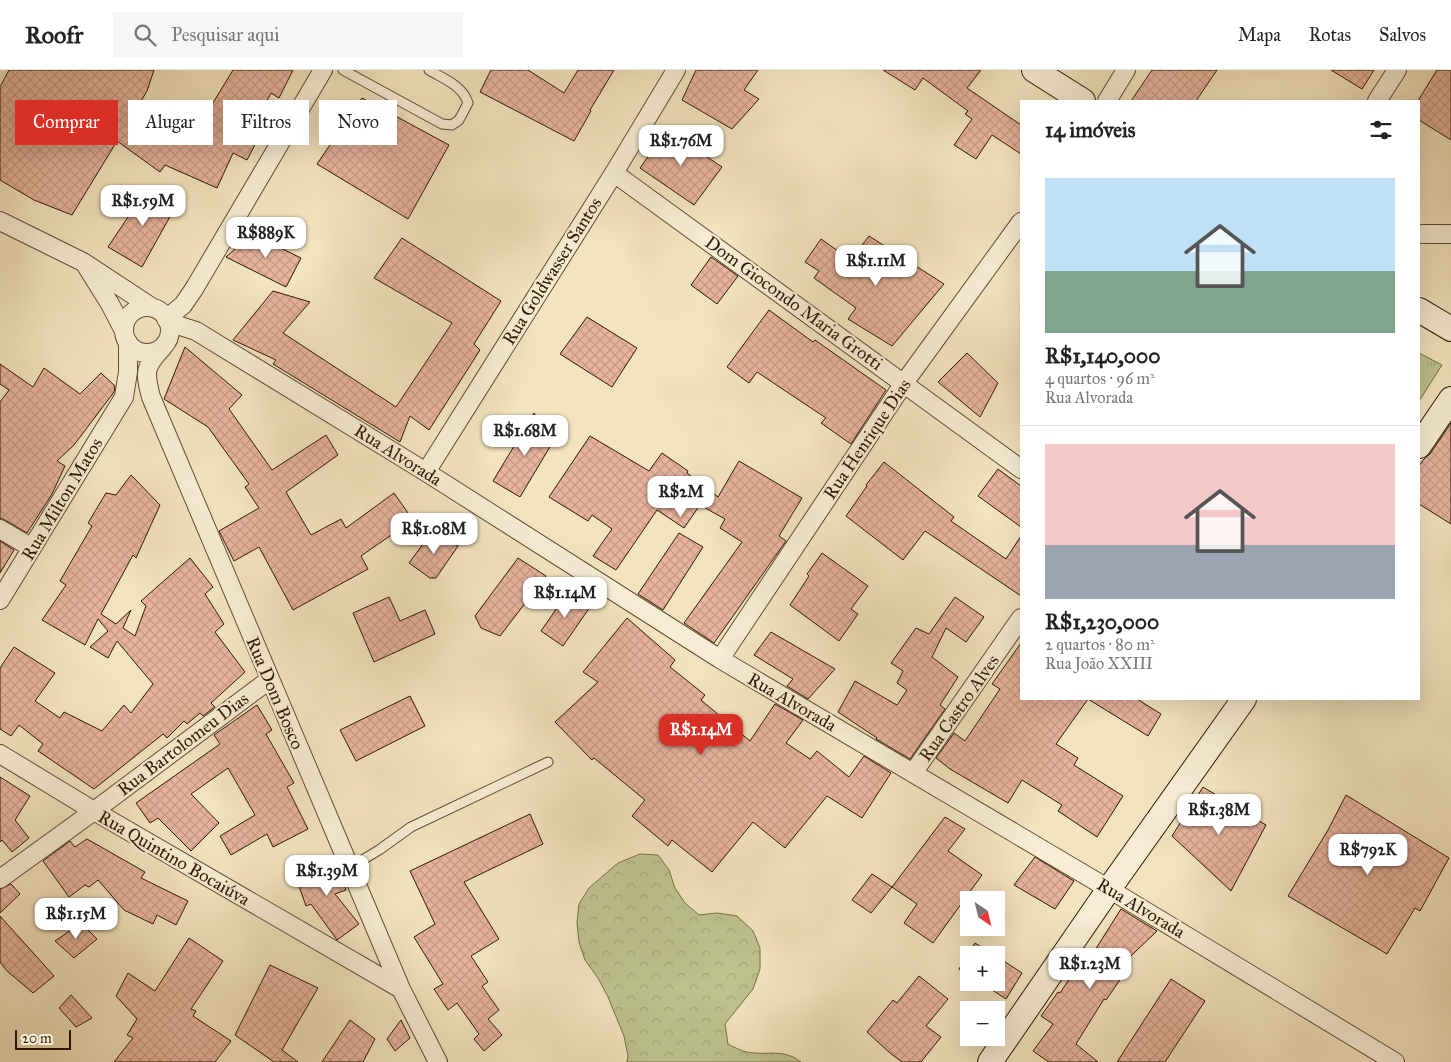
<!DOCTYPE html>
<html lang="pt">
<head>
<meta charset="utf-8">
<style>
	body { margin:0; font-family:"IM FELL Great Primer",serif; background:#f6f6f6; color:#222; height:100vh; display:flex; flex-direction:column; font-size:19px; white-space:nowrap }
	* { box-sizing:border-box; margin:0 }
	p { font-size:16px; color:#767676 }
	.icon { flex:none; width:28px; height:28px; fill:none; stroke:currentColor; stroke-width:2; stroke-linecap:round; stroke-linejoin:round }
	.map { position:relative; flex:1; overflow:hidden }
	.details { position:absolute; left:1020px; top:30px; width:400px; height:600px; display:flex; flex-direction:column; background:#fff; border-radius:0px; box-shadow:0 5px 20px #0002 }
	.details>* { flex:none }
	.guide { position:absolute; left:15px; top:30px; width:475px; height:45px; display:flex; gap:10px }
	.needle { width:32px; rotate:145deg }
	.controls { position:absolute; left:960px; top:821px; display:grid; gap:10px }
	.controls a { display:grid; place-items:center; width:45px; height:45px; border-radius:0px; background:#fff; box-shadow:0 5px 20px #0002; font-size:25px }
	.scale { position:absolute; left:15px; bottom:12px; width:56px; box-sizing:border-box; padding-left:5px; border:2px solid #2e1800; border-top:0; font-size:14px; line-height:18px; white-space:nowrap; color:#2e1800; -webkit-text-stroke:4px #f7edd5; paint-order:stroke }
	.price { position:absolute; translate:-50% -42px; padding:0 11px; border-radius:10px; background:#fff; color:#222; font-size:16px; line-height:32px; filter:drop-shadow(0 1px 2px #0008) }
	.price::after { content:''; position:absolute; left:50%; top:30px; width:15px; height:11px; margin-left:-8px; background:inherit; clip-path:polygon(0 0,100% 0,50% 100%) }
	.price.current { background:#d93025; color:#fff }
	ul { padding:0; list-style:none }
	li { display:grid; align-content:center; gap:10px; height:265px; padding:0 25px }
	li+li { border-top:1px solid #e0e0e0 }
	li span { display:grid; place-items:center; height:155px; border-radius:0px; color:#555 }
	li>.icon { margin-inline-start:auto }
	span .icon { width:90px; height:90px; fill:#fffc; stroke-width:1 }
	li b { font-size:21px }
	h2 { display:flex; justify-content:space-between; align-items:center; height:60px; padding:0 25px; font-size:21px }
	.chip { padding:0 18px; border-radius:0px; background:#fff; box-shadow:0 5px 20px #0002; font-size:18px; line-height:45px }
	.chip.current { background:#d93025; color:#fff }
	header { display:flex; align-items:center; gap:30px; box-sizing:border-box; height:70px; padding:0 25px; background:#fff; border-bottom:1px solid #e0e0e0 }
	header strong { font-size:24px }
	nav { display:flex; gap:28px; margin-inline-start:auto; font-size:18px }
	.search { width:350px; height:45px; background:#f6f6f6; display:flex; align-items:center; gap:12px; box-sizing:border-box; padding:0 18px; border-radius:0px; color:#767676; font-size:19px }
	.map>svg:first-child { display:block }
</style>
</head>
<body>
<header>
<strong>Roofr</strong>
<div class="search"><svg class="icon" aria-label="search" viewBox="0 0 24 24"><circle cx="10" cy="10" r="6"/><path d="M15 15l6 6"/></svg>Pesquisar aqui</div>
<nav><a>Mapa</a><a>Rotas</a><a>Salvos</a></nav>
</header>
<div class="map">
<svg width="1451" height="992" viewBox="0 0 1451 992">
	<defs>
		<pattern id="forest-crowns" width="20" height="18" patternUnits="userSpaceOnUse" patternTransform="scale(1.25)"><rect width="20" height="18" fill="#bec390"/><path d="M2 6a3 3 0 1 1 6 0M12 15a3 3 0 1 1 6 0" fill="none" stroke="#a4a77a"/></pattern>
		<pattern id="park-tufts" width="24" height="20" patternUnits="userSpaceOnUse" patternTransform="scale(1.25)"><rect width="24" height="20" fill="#bec390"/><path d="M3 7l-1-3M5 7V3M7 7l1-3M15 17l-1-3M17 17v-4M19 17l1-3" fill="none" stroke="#a4a77a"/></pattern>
		<pattern id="building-cross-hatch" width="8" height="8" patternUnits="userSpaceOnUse" patternTransform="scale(1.25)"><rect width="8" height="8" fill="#e8b49e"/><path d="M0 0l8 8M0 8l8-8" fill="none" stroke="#c79a86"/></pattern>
	</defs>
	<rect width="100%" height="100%" fill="#f3e4bf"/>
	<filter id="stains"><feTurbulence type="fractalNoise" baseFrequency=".004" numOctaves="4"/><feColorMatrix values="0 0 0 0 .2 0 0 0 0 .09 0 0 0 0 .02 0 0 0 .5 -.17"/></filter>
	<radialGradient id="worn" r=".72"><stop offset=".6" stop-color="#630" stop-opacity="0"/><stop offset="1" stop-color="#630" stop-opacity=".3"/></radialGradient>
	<path fill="url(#forest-crowns)" stroke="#766e48" d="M640,784L658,785L669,800L675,818L685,833L699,845L717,843L737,846L753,861L760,878V899L753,919L725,954L728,974C734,977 741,981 747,982C768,986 783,978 801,992H627L628,986L624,966L608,927L598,908L585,890L579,872L577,853L579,834L589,818L618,793Z"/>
	<path fill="url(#park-tufts)" stroke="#766e48" d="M1419,283L1442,295L1419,331Z"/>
	<path fill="url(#building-cross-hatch)" stroke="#2e1800" d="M9,0H154L147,21L134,43L183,67L184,65L191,69L233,0H293L279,28L271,23L252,60L260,65L247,90L233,83L217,118L165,95L160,102L117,71L72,145L34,130L0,110V17Z
		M491,0H528L564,23L578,0H614L590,40L591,41L574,71L480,22Z
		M696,0H758L744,20L759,29L732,59L682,30Z
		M883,0H981L967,18L1021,55V84L992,65L976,89L954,75L972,49L965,44L968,41L923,8L915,20Z
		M1152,0H1217L1196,31H1131Z
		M1331,0H1374L1362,19Z
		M1437,0H1451V70L1419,50V29Z
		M362,28L449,75L408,149L317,94Z
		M667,60L722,97L694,135L640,98Z
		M148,117L177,134L142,197L108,177Z
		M252,164L301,188L286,217L226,187Z
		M869,166L944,214L892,276L848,249L856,238L814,208L819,201L805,192L821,169L851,190Z
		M402,168L501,231L474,274L480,280L429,360L410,346L400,372L273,294L276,290L233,270L273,221L310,232L283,263L396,337L452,253L374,208Z
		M711,187L738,206L717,234L691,215Z
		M769,240L813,272L815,270L886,320L851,374L821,353L826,348L757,302L749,313L727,297Z
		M587,247L637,278L612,317L560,284Z
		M185,277L242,325L229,339L272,400L326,365L338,385L286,422L311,465L341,449L346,458L394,423L413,450L361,486L368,499L293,540L259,477L234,491L219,461L259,438L245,417L249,414L208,357L164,329Z
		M967,283L998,313L980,347L938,312Z
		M0,294L33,317L44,298L80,324L101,303L115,316L114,322L74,375L57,391L65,396L52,424L27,463L5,450L0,448V332L9,320L0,314Z
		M534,343L543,357L557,365L520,427L493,411Z
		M1451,353V454L1419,434V396L1424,389L1430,384Z
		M590,366L649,401L662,383L688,401L687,403L718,427L739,391L802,428L779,466L786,471L714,573L684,553L742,472L720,458L725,449L700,435L684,458L657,440L616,500L593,486L612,459L592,445L588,451L549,427Z
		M884,392L954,447L951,451L1006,489L1021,466V526L925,461L903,490L846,446L867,416L866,415Z
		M998,399L1021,416V457L978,426Z
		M131,405L160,435L136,488L133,485L101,544L116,554L131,540L123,558L135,566L146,536L141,531L190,488L213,517L205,524L224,554L215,562L245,602L211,633L215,637L203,646L200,643L187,654L184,651L167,668L163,664L94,719L38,681L43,674L19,655L11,666L0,659V598L14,577L55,603L35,631L60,648L64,642L102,661L124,635L131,643L153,614L117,571L108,588L90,577L108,561L98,549L85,575L42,550L66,515L60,511L92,456L88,453L106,423L116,425Z
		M434,459L458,476L436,508H430L409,493Z
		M679,463L703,477L663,540L638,524Z
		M0,471L14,480L0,503Z
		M822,483L868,516L851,539L858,544L839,571L790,535L809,506L807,504Z
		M518,488L546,506L500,566L481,558L475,546Z
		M568,522L590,537L563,576L541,561Z
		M389,527L400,551L425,540L435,564L374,592L353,543Z
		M955,527L984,547L966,572L946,558L932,587L958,607L940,635L945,639L910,689L876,669L877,668L838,642L855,611L897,635L907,620L897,613L903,601L891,593L916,558L929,564Z
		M627,548L675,590L670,597L705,625L701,630L750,671L775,634L803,650L786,673L810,689L817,681L849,707L864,686L891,703L862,748L827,726L785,778L753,752L712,802L672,770L668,776L632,746L645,730L594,688L592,690L555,652L598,612L583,602Z
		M771,562L835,599L808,629L787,616L793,609L754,585Z
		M1021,573V629H1088L1056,674L1078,688L1074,695L1123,726L1097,767L1058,741L1062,735L1022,710L1008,733L950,699L936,688L954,663L965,671L1000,619L992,614Z
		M410,626L425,656L356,691L340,660Z
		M1088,629H1137L1161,644L1148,666Z
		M257,635L272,660L266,664L294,713L287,717L308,759L273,777L267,764L231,785L220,766L255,745L228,698L191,724L219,753L191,781L158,748L150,753L136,733L220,674L214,665Z
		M0,707L30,726L15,750L29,768L12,782L2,770L0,772Z
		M1203,717L1266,755L1231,821L1172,766Z
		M1346,725L1449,788L1420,841L1415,838L1387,884L1288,826L1328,760Z
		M530,744L543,774L464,812L499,869L471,886L488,912L482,916L499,940L488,949L502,965L484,981L474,969L479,964L457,933L448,940L434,919L443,914L414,867L435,854L410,801Z
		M945,747L965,759L948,781L982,805L933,873L904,853L917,834L892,817Z
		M87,769L145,802L141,808L188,831L176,855L157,845L153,854L124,840L98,810L89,817L85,815L69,827L43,791L70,771L75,777Z
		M332,787L346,820L335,824L359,854L337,870L311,834L306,836L295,805Z
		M1035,787L1074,811L1055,839L1014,815Z
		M872,804L892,817L871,843L852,830Z
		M11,814L20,824L0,843V819Z
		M1121,839L1157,861L1114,902L1122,907L1106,930L1104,929L1076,974L1098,992H1049L1033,981L1053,954L1041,946L1058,922L1060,923L1085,885L1090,888Z
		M0,846L54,906L33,923L7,901L0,892Z
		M81,853L97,869L74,888L55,871Z
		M189,868L223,891L191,939L196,941L193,946L231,971L215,992H114L133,968L127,965L137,949L116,926L128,903L155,921Z
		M975,873L994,885H969V905L959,899Z
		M996,886L1022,903L1006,929L980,912H996Z
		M270,895L318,918L282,980L298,992H274L235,965Z
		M919,906L948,929L926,956L941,967L921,992H902L890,983L867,962L893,930L897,933Z
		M1171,909L1205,931L1165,992H1117Z
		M71,925L92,948L76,957L59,938Z
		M350,950L375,969L363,992H322Z
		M401,950L410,968L395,981L387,969Z"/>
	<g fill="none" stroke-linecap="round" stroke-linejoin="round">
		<defs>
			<path id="lane" d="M343,0L442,54L452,55L459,50L468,33C463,16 444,9 429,0
				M349,798L379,780L411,757L548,692"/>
			<path id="street" d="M1107,31L1126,0
				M1377,31L1397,0
				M614,103L1021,399
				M0,151L83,192L153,238
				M1422,164H1451
				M85,194L110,234L124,261
				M124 260a23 23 0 1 1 46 0a23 23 0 1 1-46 0Z
				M166,249L183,235L194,219L323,0
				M168,252L196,261L426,402L720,589L1109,819L1395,992
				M163,277C145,296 144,301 151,327L401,919L438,992
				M426,402L614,103L676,0
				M0,459L32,478
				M0,530L124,327L128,302V272
				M720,589L904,313L1021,152
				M0,684L94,741L401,919
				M913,703L1021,548
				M0,809L94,741L269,610"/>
			<path id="secondary" d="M1034,0L1083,31
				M1419,240L1451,259
				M1419,376L1451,329
				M990,992L1109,819L1244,629"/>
		</defs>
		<use href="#lane" stroke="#5f4b30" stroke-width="11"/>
		<use href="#street" stroke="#5f4b30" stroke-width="20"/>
		<use href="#secondary" stroke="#2e1800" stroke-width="26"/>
		<use href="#lane" stroke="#f7edd5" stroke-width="9"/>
		<use href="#street" stroke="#f7edd5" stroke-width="18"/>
		<use href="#secondary" stroke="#f7edd5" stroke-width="24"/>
	</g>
	<g text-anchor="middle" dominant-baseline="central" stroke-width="4.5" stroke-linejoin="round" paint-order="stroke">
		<g font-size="18" fill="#2e1800" stroke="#f7edd5">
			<text transform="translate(552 201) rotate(-58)">Rua Goldwasser Santos</text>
			<text transform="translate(794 233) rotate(36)">Dom Giocondo Maria Grotti</text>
			<text transform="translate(867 369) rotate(-56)">Rua Henrique Dias</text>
			<text transform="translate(398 385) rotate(32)">Rua Alvorada</text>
			<text transform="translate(62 429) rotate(-59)">Rua Milton Matos</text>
			<text transform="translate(275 623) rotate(67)">Rua Dom Bosco</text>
			<text transform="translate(792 632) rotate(30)">Rua Alvorada</text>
			<text transform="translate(959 638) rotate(-55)">Rua Castro Alves</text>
			<text transform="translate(183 674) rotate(-37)">Rua Bartolomeu Dias</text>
			<text transform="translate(174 788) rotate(30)">Rua Quintino Bocaiúva</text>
			<text transform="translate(1141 838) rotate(31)">Rua Alvorada</text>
		</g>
	</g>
	<rect width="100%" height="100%" filter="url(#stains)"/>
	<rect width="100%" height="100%" fill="url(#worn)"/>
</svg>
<div class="controls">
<a><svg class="needle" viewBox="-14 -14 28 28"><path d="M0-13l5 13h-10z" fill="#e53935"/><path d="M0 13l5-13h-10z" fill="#767676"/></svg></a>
<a>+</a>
<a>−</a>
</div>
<div class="scale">20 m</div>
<b class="price" style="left:681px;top:97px">R$1.76M</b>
<b class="price" style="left:143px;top:157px">R$1.59M</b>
<b class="price" style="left:266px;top:189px">R$889K</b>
<b class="price" style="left:876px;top:217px">R$1.11M</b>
<b class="price" style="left:525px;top:387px">R$1.68M</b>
<b class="price" style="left:681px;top:448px">R$2M</b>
<b class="price" style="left:434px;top:485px">R$1.08M</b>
<b class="price" style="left:565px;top:549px">R$1.14M</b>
<b class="price current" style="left:701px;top:686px">R$1.14M</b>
<b class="price" style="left:1219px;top:766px">R$1.38M</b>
<b class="price" style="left:1368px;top:806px">R$792K</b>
<b class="price" style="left:327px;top:827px">R$1.39M</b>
<b class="price" style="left:76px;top:870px">R$1.15M</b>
<b class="price" style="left:1090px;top:920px">R$1.23M</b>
<div class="guide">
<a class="chip current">Comprar</a>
<a class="chip">Alugar</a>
<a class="chip">Filtros</a>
<a class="chip">Novo</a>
</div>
<section class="details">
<h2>14 imóveis<svg class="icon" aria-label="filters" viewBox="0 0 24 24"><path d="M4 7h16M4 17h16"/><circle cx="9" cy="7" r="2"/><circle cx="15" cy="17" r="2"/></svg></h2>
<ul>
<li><span style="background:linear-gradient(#bfe0f5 60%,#7fa58c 0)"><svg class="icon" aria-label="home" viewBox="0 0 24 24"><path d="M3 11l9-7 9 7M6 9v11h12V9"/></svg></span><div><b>R$1,140,000</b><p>4 quartos · 96 m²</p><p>Rua Alvorada</p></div></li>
<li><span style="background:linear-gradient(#f6c9c9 65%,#9aa5b1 0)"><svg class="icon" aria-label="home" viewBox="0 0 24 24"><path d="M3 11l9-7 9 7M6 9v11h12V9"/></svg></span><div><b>R$1,230,000</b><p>2 quartos · 80 m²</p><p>Rua João XXIII</p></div></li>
</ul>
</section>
</div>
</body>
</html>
